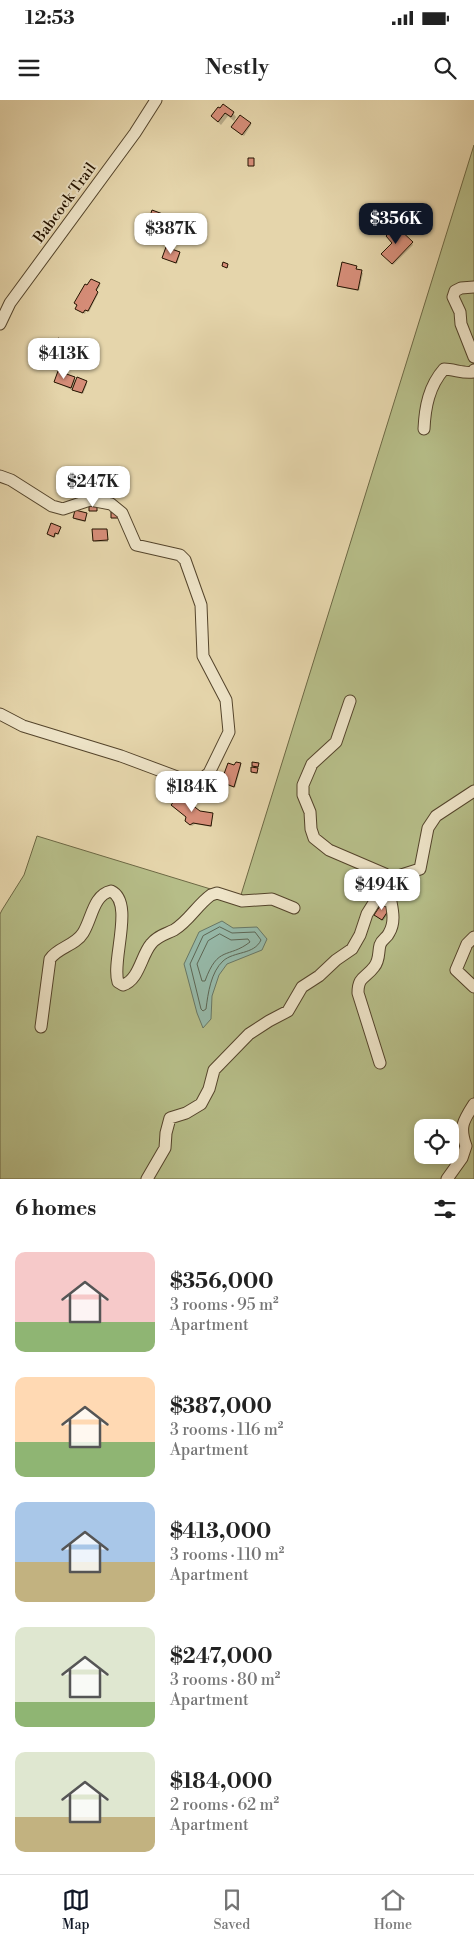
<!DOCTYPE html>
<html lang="en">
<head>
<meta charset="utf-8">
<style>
	body { margin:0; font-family:"Libre Bodoni",serif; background:#f2f2f2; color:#222; height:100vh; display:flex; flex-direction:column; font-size:19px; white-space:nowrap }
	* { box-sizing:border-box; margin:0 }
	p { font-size:16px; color:#767676 }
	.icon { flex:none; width:28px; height:28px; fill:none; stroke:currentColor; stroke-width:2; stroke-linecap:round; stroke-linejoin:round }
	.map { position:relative; height:1079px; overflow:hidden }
	.side { display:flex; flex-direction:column; background:#fff; flex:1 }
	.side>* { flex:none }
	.tools { position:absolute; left:414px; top:1019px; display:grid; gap:10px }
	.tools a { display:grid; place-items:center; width:45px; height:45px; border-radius:10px; background:#fff; box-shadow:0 2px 8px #0003; font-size:25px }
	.price { position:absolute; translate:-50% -42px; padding:0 11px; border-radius:10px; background:#fff; color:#222; font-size:16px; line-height:32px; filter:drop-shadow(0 1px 2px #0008) }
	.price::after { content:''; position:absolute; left:50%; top:30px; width:15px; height:11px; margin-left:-8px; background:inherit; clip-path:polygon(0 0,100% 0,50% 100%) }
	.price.on { background:#111827; color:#fff }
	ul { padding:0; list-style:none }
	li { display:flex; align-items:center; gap:15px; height:125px; padding:0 15px }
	li span { display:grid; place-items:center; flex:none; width:140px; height:100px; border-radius:10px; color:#555 }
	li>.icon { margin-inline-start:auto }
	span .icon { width:60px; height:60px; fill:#fffc; stroke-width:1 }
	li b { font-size:21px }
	h2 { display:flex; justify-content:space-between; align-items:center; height:60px; padding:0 15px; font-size:21px }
	.status { display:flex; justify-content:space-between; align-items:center; height:35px; padding:0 25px; background:#fff; direction:ltr }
	.status svg { height:14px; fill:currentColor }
	header { display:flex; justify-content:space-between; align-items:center; height:65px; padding:0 15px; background:#fff; font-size:22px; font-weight:600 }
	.dock { display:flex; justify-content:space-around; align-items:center; height:70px; border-top:1px solid #e0e0e0; background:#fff; font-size:14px; color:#767676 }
	.dock a { display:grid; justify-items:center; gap:2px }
	.dock .on { color:#111827 }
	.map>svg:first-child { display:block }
</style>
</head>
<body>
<div class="status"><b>12:53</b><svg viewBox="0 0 49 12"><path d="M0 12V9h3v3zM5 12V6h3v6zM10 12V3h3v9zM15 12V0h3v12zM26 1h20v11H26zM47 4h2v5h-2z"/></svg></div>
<header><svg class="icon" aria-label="menu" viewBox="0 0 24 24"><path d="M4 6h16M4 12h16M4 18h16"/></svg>Nestly<svg class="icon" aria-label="search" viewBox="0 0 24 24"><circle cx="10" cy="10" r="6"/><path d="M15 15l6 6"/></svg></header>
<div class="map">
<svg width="474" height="1079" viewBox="0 0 474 1079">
	<rect width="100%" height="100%" fill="#e5d5ab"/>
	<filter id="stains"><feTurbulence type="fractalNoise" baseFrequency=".004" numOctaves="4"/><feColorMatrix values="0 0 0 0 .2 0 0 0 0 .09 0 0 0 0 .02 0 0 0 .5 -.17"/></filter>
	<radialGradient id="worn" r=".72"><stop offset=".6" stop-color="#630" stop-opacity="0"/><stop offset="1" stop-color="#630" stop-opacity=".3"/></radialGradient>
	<path fill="#b6bd88" stroke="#6d6844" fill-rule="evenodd" d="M474,45V1079H0V814L2,810L24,775L37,736L240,798ZM422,1028H450V1055H422Z"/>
	<path fill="#96b9a9" stroke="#687765" d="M222,821L233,828L257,827L267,839L262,850L227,864L219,875L212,896L211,919L203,928L197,913L184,864L199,832Z"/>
	<path fill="#0003" d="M218,8L233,13L236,17L234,21L228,16L221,25L212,16Z
		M250,23L251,25L244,36L234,29Z
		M170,118L171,120L168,130L149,122Z
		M412,143L413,145L393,165L384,156Z
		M179,153L180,155L177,164L164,157Z
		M356,167L357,170L363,173L359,191L340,187L339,185Z
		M99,184L100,186L96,192L98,194L89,212L86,211L85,214L78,210V206L76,203Z
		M67,242L65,257L63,256L60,264L63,267L62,270L44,264L43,262Z
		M74,278L76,281L86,282L87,284L83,294L75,291L73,287L72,290L55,282Z
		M86,414V422L76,420L75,418Z
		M60,428L59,435L56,434L55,438L49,436L48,434Z
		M107,430L108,442H95L94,441Z
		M240,664L241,666L235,688L224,684L223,682L235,667Z
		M258,664L259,668H256L258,674L253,673L252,671L255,669L253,666Z
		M199,713L212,714V727L195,724L192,726L188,723L187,721Z
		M390,811L383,821L377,817Z"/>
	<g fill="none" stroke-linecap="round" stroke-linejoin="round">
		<path stroke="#5d6654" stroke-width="1" d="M220,827L232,833L255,832L261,840C254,855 234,851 223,861C211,872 208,893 206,909L203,911L201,909L190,864L203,836Z
			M220,834L231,840L248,839L250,842C228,859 218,845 205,881H202L197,864L208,841Z"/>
	</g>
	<path fill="#d68d78" stroke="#241300" d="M223,4L234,12L231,17L225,13L218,22L211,16L218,7L220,8Z
		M240,15L251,23L242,35L231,27Z
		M248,58H254V66H248Z
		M152,110L171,117L167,128L148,122Z
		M396,126L413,142L392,164L381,154L392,143L386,136Z
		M166,147L180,152L176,163L162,158Z
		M223,162L228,164L227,168L222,166Z
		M342,162L357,166L356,169L362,170L358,190L337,186Z
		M91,179L100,183L96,190L98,192L88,211L85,210L83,213L75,209L77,205L74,203L85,184L87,185Z
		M58,238L67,241L65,256L62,255L59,263L63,264L61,269L42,262L44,255L48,256L53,243L56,244Z
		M58,271L75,277L71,288L54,282Z
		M77,277L87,281L82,293L72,290Z
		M89,406H97V411H89Z
		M75,410L87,413L85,421L73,418Z
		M118,411V418H111V412Z
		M51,423L61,427L58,434L55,433L54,437L47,434Z
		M92,429H107L108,440L93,441Z
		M236,662L241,663L234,687L221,682L228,663L234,665Z
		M252,662L259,663L258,667L252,666Z
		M251,667L258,668L257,673L251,672Z
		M179,695L200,711L213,713L211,726L193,723L190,725L185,721L186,717L171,705Z
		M382,803L390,808L382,820L374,815Z"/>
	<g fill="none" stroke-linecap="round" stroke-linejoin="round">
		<defs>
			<path id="minor" d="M474,187L461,188L455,191L453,197L460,212L461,224L474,257
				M0,224L10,203L135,33L156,0
				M424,329C425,307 429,286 444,269C454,269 464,274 473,272L474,270
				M0,376L11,380L52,406L63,409L90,400L111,404L122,413L136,445L180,455L185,460L201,505L203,556L226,600L229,632L209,673L196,684L121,656L23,626L0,614
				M350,601L336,642L312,664L303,685V695L310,712L311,729L314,738L329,750L385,774L390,781L389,791L391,802
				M390,781L395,777L420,769L428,728L436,716L474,691
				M474,837L467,844L456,870L474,887
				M41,927L50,859C58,847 75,846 83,833C92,819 93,795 111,791C135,802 111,861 118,882L123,885C139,880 141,856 151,844C157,836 166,834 174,830C189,821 197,805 211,795L217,793L242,801L272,799L294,808
				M147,1079L165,1048L166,1033L170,1018L186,1013L201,1004L209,989L214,970L249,934L269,921L288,911L302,887L319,876L336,860L352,849L360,835L367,814L377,798L391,802C393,812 395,823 389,833C387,838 382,839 380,845C378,852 380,860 374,867C366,878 358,876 358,893L380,963
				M447,1079L462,1058L466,1046C459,1027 463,1021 474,1004"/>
		</defs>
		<use href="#minor" stroke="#54442b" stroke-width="13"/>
		<use href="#minor" stroke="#eee4c8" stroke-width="11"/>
	</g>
	<g text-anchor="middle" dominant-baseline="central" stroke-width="4" stroke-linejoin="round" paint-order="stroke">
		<g font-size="15" fill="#241300" stroke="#eee4c8">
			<text transform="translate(65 103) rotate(-54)">Babcock Trail</text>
		</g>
	</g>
	<rect width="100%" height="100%" filter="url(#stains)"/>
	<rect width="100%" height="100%" fill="url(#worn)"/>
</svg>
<div class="tools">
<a><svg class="icon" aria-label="locate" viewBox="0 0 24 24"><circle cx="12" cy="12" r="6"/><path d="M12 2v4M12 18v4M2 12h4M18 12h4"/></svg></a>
</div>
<b class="price on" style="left:396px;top:145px">$356K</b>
<b class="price" style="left:171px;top:155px">$387K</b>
<b class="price" style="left:64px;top:280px">$413K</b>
<b class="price" style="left:93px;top:408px">$247K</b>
<b class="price" style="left:192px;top:713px">$184K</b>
<b class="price" style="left:382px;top:811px">$494K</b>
</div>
<section class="side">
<h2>6 homes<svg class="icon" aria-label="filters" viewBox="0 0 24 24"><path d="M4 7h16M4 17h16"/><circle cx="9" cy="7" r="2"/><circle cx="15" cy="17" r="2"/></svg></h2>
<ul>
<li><span style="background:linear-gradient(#f6c9c9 70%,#8fb573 0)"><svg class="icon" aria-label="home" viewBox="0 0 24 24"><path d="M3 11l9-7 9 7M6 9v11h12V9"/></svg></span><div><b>$356,000</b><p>3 rooms · 95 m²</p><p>Apartment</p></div></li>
<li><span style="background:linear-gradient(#ffd9b3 65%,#8fb573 0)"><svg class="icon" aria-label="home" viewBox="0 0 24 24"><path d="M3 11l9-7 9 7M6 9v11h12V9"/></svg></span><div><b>$387,000</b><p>3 rooms · 116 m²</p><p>Apartment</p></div></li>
<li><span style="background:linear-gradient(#a9c7e8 60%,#c2b280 0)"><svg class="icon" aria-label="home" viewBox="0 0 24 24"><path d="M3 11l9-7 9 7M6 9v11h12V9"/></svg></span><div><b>$413,000</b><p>3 rooms · 110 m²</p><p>Apartment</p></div></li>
<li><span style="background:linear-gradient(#dfe7d0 75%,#8fb573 0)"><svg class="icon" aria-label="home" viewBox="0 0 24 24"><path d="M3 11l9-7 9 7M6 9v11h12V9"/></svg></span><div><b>$247,000</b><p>3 rooms · 80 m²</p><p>Apartment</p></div></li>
<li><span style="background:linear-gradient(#dfe7d0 65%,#c2b280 0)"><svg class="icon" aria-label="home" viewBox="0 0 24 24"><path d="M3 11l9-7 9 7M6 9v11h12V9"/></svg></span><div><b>$184,000</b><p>2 rooms · 62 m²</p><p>Apartment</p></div></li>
</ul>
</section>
<nav class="dock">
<a class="on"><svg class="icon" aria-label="map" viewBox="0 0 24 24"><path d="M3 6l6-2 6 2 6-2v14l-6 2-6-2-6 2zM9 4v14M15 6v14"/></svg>Map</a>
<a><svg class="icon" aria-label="saved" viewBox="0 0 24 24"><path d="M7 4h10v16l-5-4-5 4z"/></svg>Saved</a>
<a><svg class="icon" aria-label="home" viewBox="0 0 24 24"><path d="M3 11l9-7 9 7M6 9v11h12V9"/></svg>Home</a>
</nav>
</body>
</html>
